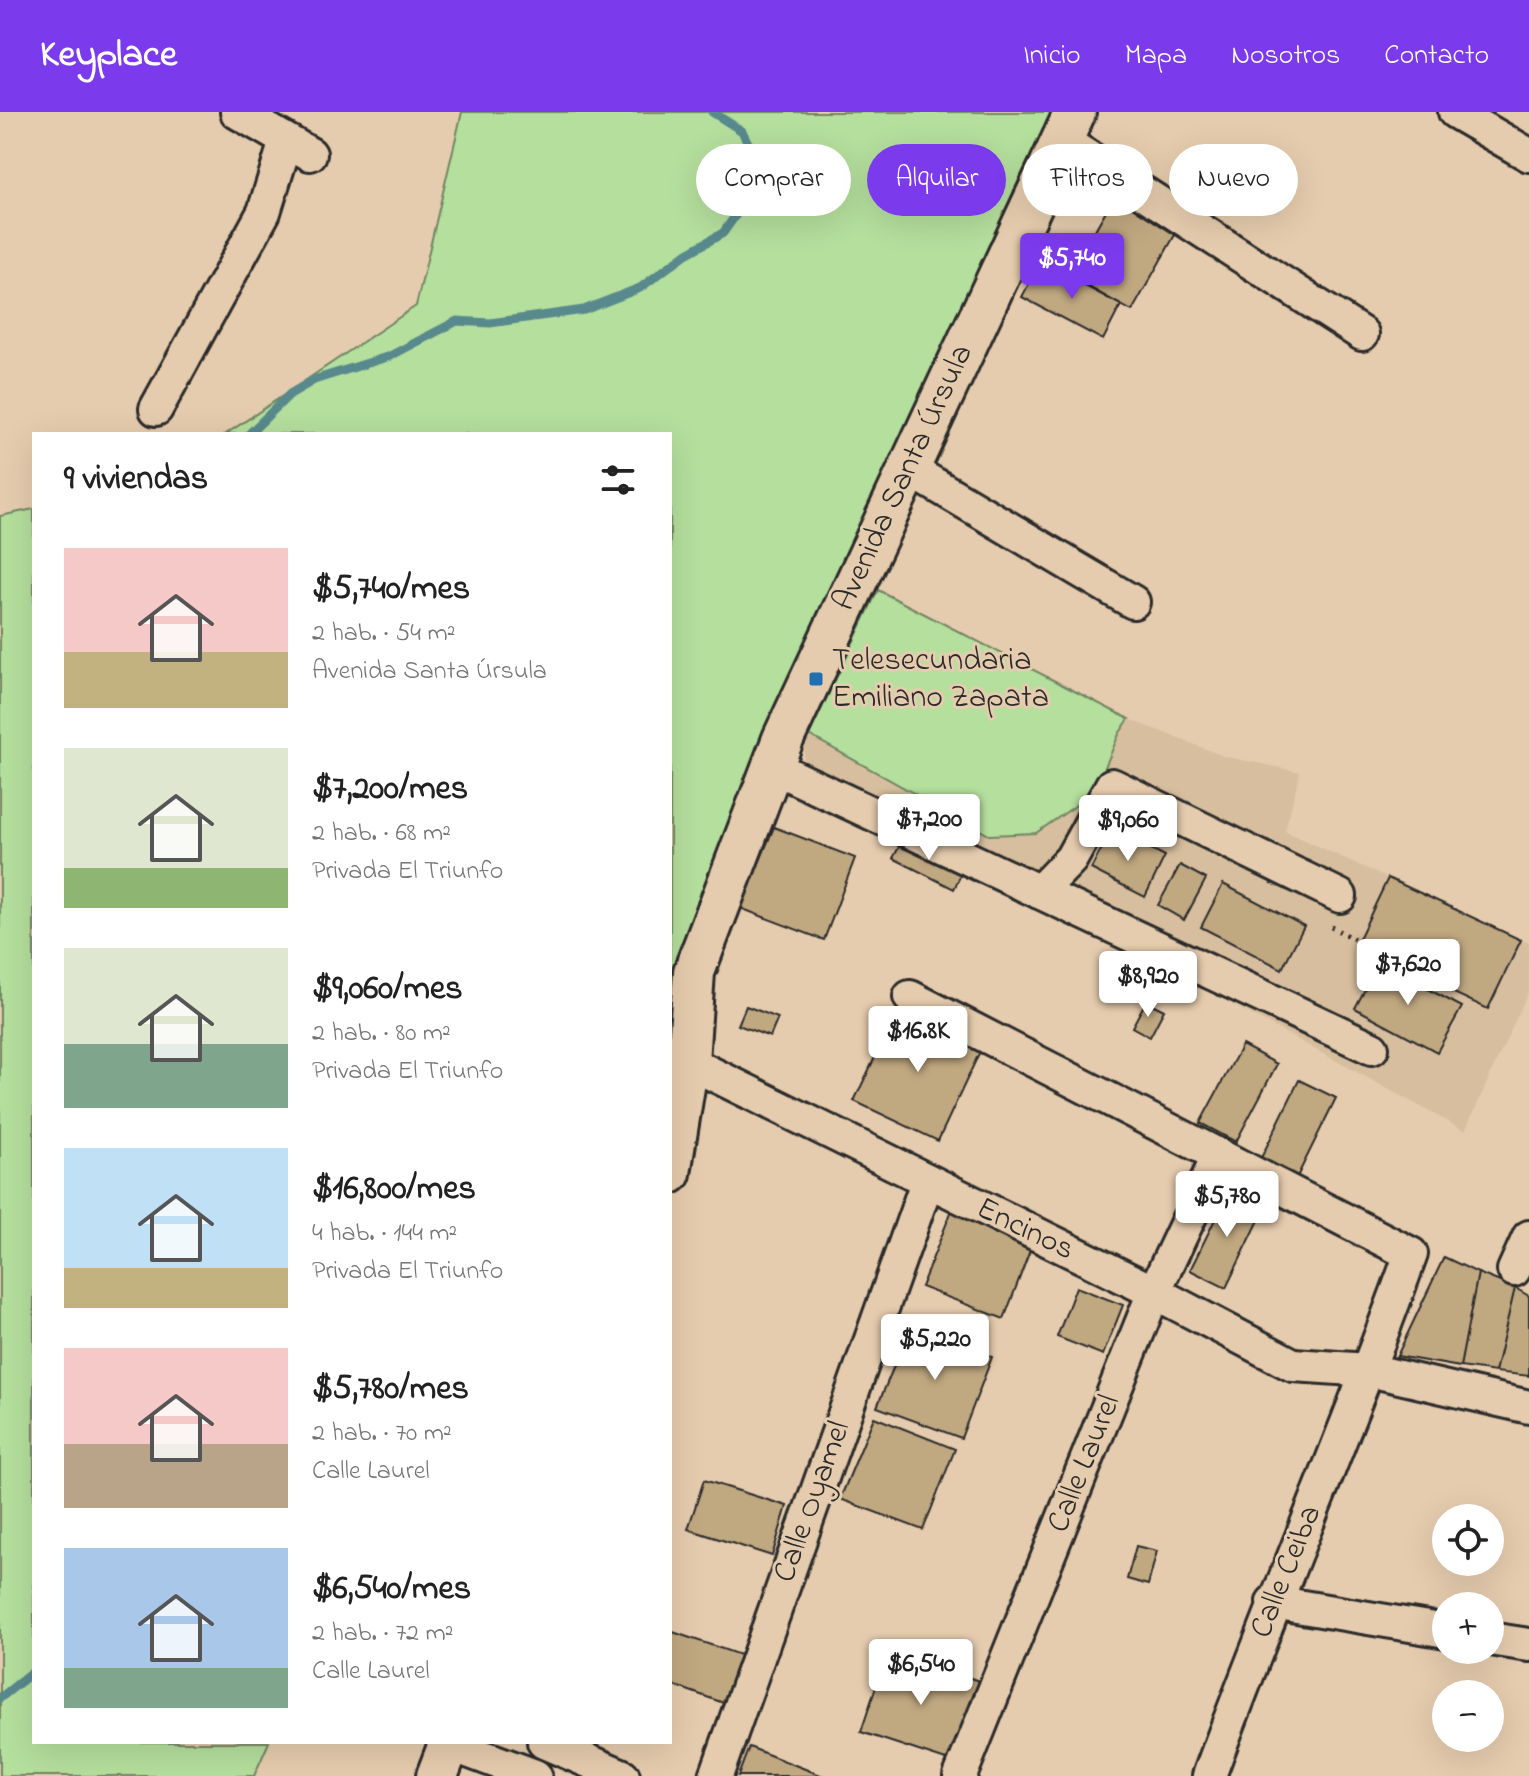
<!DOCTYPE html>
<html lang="es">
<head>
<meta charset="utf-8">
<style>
	body { margin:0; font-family:"Indie Flower",sans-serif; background:#f6f6f6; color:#222; height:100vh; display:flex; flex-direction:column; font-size:30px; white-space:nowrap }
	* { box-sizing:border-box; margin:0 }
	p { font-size:26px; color:#767676 }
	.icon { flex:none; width:44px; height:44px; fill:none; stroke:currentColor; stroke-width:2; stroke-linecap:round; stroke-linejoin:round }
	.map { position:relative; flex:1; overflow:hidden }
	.panel { position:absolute; left:32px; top:320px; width:640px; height:1312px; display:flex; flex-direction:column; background:#fff; border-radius:0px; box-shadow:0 8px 32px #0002 }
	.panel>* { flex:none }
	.guide { position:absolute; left:696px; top:32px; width:712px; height:72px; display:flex; gap:16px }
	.tools { position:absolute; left:1432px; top:1392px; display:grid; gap:16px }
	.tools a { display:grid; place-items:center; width:72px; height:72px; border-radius:50%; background:#fff; box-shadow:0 8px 32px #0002; font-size:40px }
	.price { position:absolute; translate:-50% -68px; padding:0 18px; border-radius:8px; background:#fff; color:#222; font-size:26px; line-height:52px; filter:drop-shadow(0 2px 4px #0008) }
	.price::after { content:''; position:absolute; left:50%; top:48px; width:24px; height:18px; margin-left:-12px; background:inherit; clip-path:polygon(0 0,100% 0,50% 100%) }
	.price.selected { background:#7c3aed; color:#fff }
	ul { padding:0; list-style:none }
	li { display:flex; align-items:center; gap:24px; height:200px; padding:0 32px }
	li span { display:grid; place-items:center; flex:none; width:224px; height:160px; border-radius:0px; color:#555 }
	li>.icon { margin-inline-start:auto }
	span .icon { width:96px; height:96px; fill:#fffc; stroke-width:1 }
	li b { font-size:34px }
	h2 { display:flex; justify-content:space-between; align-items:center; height:96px; padding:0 32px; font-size:34px }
	.tag { padding:0 28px; border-radius:36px; background:#fff; box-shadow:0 8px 32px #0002; font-size:28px; line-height:72px }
	.tag.selected { background:#7c3aed; color:#fff }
	header { display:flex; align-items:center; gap:48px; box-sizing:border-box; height:112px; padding:0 40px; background:#7c3aed; color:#fff }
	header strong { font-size:38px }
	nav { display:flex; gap:44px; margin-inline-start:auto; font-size:28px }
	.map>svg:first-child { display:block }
</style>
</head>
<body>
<header>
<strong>Keyplace</strong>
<nav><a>Inicio</a><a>Mapa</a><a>Nosotros</a><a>Contacto</a></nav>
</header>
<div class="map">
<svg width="1529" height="1664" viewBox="0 0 1529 1664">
	<rect width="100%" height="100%" fill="#e6ccae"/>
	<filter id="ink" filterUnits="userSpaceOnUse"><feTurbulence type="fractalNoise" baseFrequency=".0125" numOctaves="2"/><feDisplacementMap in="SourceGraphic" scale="16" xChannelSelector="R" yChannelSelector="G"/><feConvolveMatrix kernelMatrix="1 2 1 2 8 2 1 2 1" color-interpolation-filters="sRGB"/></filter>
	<g filter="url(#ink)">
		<path fill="#d7be9e" d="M868,472L1089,591L1223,644L1300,660L1285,719L1529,831V878L1465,1019L802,658L816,567Z"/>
		<path fill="#b5df9d" stroke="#708564" stroke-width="2" d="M462,0H1071L693,880L670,873V322H226L416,194Z
			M34,397V1630H269L254,1664H0V404Z
			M878,478L1129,607L1119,622L1100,667L1075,694L1036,721L989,723L809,623Z"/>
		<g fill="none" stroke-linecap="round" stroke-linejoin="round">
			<path stroke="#59898d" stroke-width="9" d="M249,322L290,282L314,268L390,244L457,209L490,211L584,198L640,176L686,142L723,121L745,90L760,55L742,19L712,0
				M0,1586L34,1559"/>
		</g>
		<path fill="#c0a881" stroke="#2b2b2b" stroke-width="2" d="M1121,72L1180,114L1132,199L1089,175L1114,129L1095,118Z
			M1040,150L1121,193L1103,228L1022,185Z
			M774,715L855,746L824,828L740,796Z
			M1112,717L1165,744L1145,785L1091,757Z
			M905,724L965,754L954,777L893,746Z
			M1180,753L1206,767L1184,808L1158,793Z
			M1388,766L1521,828L1488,897L1355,835Z
			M1223,772L1304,814L1282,857L1201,815Z
			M1379,851L1462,895L1437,940L1355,896Z
			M1146,889L1164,898L1150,925L1132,915Z
			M746,894L778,906L770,925L738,913Z
			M899,895L982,935L938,1029L854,989Z
			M1242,933L1277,952L1236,1030L1200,1011Z
			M1299,968L1336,986L1297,1065L1260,1048Z
			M1229,1079L1265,1096L1226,1176L1190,1158Z
			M954,1093L1035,1125L1004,1207L921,1175Z
			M1444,1145L1478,1161L1460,1255L1397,1244Z
			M1478,1161L1515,1176L1495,1260L1460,1255Z
			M1076,1175L1123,1193L1103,1243L1057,1225Z
			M1515,1176L1529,1184V1264L1495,1260Z
			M911,1213L992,1245L961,1326L877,1295Z
			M874,1305L955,1337L923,1418L840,1387Z
			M704,1368L787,1394L772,1444L688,1417Z
			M1136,1434L1157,1439L1148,1473L1127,1467Z
			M670,1519L749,1546L732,1594L670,1572Z
			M888,1538L982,1570L955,1651L861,1620Z
			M749,1635L823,1664H738Z"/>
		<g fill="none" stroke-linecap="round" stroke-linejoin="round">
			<defs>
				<path id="minor" d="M237,0L310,42
					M1455,0L1529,43
					M1060,27L1362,222
					M156,297L264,100L286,29
					M907,356L1133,490
					M773,655L1372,936
					M1039,780L1071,747L1112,673L1340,784
					M910,885L1411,1142C1348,1318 1273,1489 1209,1664
					M688,950L1154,1180L1293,1253L1369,1258L1529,1295
					M1514,1158L1529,1125
					M1273,1490L1446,1519
					M1490,1527L1529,1533
					M544,1630L623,1664
					M449,1632L535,1664
					M716,1664L927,1070
					M960,1664L1154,1180L1219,1043"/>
				<path id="tertiary" d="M670,1061L688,950L694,860L783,627L1075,0
					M437,1664L450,1630"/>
			</defs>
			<use href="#minor" stroke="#2b2b2b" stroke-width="38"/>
			<use href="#tertiary" stroke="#2b2b2b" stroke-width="46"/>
			<path stroke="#2b2b2b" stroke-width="5" stroke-dasharray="2 6" stroke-linecap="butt" d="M1331,815L1358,829"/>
			<use href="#minor" stroke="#e6ccae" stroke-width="32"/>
			<use href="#tertiary" stroke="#e6ccae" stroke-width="40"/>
		</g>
	</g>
	<rect fill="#1f6fb2" stroke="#e6ccae" stroke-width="3" x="808" y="559" width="16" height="16" rx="4"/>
	<g text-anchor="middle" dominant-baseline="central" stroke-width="6" stroke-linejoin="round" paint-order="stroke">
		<g font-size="32" fill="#2b2b2b" stroke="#e6ccae">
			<text transform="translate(904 366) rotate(-65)">Avenida Santa Úrsula</text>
			<text transform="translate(1025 1118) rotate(26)">Encinos</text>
			<text transform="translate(1085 1352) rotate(-68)">Calle Laurel</text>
			<text transform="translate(813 1390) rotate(-70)">Calle Oyamel</text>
			<text transform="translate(1287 1460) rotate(-68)">Calle Ceiba</text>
		</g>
		<g font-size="32" fill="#2b2b2b" stroke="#e6ccae" text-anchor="start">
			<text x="832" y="549">Telesecundaria<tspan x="832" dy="37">Emiliano Zapata</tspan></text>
		</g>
	</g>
</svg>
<div class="tools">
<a><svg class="icon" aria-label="locate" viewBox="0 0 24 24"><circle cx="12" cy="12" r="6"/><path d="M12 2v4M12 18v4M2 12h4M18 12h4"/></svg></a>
<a>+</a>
<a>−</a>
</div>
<b class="price selected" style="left:1072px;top:189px">$5,740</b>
<b class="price" style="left:929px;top:750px">$7,200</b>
<b class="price" style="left:1128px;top:751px">$9,060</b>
<b class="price" style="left:1408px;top:895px">$7,620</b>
<b class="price" style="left:1148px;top:907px">$8,920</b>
<b class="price" style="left:918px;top:962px">$16.8K</b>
<b class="price" style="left:1227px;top:1127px">$5,780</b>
<b class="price" style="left:935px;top:1270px">$5,220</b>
<b class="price" style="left:921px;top:1595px">$6,540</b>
<div class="guide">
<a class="tag">Comprar</a>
<a class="tag selected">Alquilar</a>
<a class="tag">Filtros</a>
<a class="tag">Nuevo</a>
</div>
<section class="panel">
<h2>9 viviendas<svg class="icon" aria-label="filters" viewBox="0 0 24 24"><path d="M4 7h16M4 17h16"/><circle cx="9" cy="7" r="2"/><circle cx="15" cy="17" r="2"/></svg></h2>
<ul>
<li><span style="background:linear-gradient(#f6c9c9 65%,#c2b280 0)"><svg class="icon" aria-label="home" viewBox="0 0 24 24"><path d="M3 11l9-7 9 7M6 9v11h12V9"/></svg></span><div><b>$5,740/mes</b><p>2 hab. · 54 m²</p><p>Avenida Santa Úrsula</p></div></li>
<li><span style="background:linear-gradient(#dfe7d0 75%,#8fb573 0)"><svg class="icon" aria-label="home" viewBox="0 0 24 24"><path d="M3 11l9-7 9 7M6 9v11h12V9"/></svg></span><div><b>$7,200/mes</b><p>2 hab. · 68 m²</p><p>Privada El Triunfo</p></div></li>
<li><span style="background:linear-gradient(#dfe7d0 60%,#7fa58c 0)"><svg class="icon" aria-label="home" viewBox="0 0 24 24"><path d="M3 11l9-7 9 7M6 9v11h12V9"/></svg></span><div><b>$9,060/mes</b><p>2 hab. · 80 m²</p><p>Privada El Triunfo</p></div></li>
<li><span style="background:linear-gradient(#bfe0f5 75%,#c2b280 0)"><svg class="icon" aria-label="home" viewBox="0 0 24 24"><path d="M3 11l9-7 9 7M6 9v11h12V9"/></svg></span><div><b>$16,800/mes</b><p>4 hab. · 144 m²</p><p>Privada El Triunfo</p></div></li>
<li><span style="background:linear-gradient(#f6c9c9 60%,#b9a48a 0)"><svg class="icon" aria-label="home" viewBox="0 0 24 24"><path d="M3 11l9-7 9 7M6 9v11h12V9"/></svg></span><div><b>$5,780/mes</b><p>2 hab. · 70 m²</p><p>Calle Laurel</p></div></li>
<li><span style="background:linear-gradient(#a9c7e8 75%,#7fa58c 0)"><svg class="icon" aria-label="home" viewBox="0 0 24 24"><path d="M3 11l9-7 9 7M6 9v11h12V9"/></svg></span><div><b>$6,540/mes</b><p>2 hab. · 72 m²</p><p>Calle Laurel</p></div></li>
</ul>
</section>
</div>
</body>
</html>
